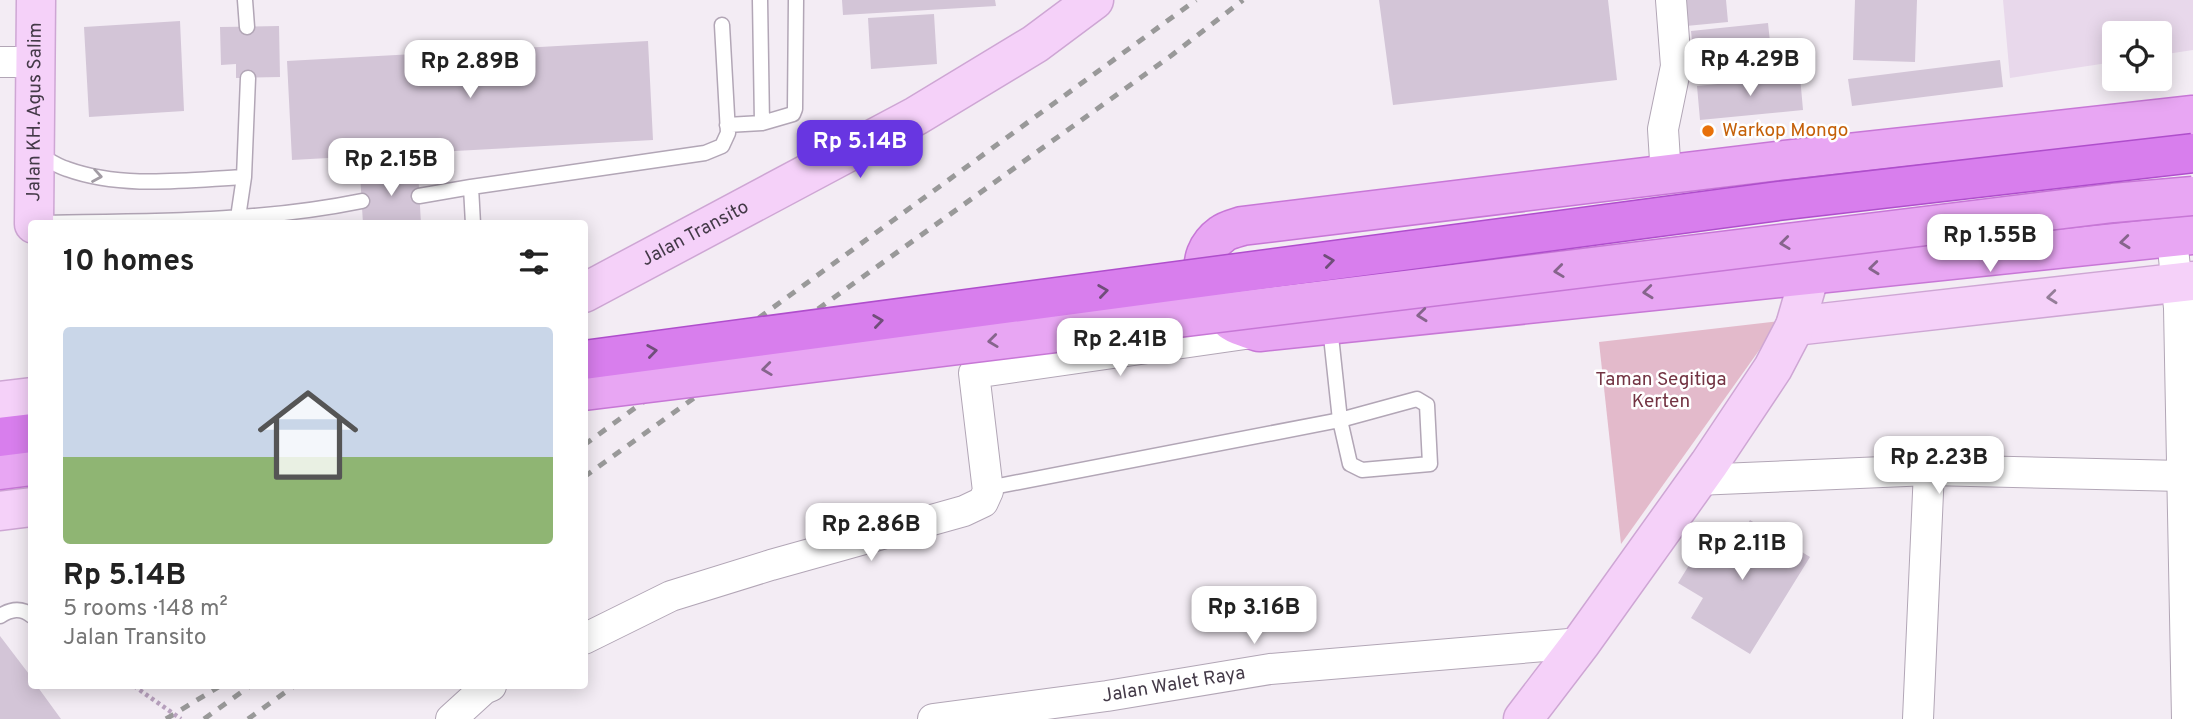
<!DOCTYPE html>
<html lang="en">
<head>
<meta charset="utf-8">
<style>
	body { margin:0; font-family:Overpass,sans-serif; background:#f2f2f2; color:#222; height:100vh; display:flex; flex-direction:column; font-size:26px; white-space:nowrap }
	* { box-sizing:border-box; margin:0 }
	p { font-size:23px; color:#767676 }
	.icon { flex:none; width:38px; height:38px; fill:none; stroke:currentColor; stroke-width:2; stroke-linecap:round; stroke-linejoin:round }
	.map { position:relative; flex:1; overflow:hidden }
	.sheet { position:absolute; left:28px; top:220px; width:560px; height:469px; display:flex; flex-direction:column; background:#fff; border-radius:7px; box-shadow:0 4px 18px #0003 }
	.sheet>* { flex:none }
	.buttons { position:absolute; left:2102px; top:21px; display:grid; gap:14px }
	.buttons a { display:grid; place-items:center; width:70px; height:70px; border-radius:7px; background:#fff; box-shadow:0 4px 18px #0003; font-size:35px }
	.price { position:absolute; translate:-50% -60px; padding:0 16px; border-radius:14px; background:#fff; color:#222; font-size:23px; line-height:46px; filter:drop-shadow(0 2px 4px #0008) }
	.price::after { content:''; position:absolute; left:50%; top:42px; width:21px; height:16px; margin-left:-10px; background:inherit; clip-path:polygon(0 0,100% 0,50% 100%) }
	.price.on { background:#6836e1; color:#fff }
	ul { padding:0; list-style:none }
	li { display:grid; align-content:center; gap:14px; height:371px; padding:0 35px }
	li span { display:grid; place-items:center; height:217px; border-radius:7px; color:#555 }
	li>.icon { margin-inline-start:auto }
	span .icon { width:126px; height:126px; fill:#fffc; stroke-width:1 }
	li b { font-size:30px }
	h2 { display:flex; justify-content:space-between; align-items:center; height:84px; padding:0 35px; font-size:30px }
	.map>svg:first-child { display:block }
</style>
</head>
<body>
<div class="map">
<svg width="2193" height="719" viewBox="0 0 2193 719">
	<rect width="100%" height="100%" fill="#f3ecf4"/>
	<path fill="#e8d8eb" d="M2003,0H2193V50L2160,55V33H2114V62L2010,78Z"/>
	<path fill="#e3bacb" d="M1780,321L1621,544L1599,342Z"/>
	<path fill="#d3c5d7" d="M842,0H995L996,6L843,15Z
		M1379,0H1608L1617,80L1393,105Z
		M1683,0H1726L1728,22L1686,26Z
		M1855,0H1917L1915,62L1853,60Z
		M934,14L937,64L871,69L868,18Z
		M180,21L184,111L89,117L84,27Z
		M1768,23L1773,71L1696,80L1691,31Z
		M279,26L280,77L236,78V64L221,65L220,27Z
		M648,41L653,140L292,160L287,61Z
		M2000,60L2003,87L1852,106L1848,79Z
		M1800,76L1803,110L1700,120L1697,86Z
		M418,170L421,224H363L360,173Z
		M1750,520L1810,557L1750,654L1691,618L1703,598L1678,583L1714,525L1739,539Z
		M0,636L32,678V686H37L61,719H0Z"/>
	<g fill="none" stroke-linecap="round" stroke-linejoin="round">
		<defs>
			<path id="lane" d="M245,0L247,27
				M760,0L762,123
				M727,125L762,123L793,114L795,109L796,0
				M38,154C47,159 57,166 67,169C122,189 186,180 244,177
				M419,196L471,187
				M36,223C146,221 255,223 362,201
				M237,224L244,177L248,78
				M473,224L471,187L705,153L722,146L728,133L722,25
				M988,488L1340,420L1417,399L1427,405L1430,464L1362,470L1350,464L1340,420L1330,327
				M0,616C11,609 21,607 32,616"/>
			<g id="street">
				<path d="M0,62H35"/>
				<path d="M1666,176L1663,129L1676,66L1671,0"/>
				<path d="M2172,238L2179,308L2187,719"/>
				<path d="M1696,480L1929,470L2182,476"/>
				<path d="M584,639L671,596L771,565L964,511L983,502L988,491L974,373L1259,332"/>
				<path d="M451,719L484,689L491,686"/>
				<path id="s1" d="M933,719L1107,696L1270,669L1581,643"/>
				<path d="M1918,719L1929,470"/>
			</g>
			<g id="secondary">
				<path id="s2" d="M34,224L36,0"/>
				<path id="s3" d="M584,293L916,116L1035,44L1094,0"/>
				<path d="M1795,326L2193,281"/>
				<path d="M0,401L32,397"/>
				<path d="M0,511L32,507"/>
				<path d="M1523,719L1581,643L1709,464L1773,368L1795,326L1810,274"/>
			</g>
			<path id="primary" d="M2193,115L1785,160L1242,226C1236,228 1227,230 1222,234C1190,257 1204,297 1229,319C1236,326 1250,329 1259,332L2193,235
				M0,470L32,466"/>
			<path id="highway" d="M0,437L32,433"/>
		</defs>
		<use href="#lane" stroke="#b2a6b6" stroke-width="17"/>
		<use href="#street" stroke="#b2a6b6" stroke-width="32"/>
		<use href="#secondary" stroke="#cea6d4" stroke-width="41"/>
		<use href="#primary" stroke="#c777d6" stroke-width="41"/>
		<use href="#highway" stroke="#af4ecc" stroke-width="41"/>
		<use href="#lane" stroke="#fff" stroke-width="14"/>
		<use href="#street" stroke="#fff" stroke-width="30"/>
		<use href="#secondary" stroke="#f5d1f9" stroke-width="38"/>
		<use href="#primary" stroke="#e8a6f3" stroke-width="38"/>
		<use href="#highway" stroke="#d87eed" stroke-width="38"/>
		<path stroke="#999" stroke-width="5" stroke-dasharray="9 9" stroke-linecap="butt" d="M584,445L1196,0
			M584,477L1172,55L1243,0
			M166,719L220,686
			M204,719L250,686
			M248,719L294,686"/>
		<defs>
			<path id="primary-bridge" d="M584,391L2113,203L2193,196"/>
			<path id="highway-bridge" d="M584,360L1778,201L2193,153"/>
		</defs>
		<use href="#primary-bridge" stroke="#c777d6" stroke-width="41" stroke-linecap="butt"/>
		<use href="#highway-bridge" stroke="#af4ecc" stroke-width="41" stroke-linecap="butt"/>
		<path stroke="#b9a2bf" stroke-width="4.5" stroke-dasharray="3.5 3.5" stroke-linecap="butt" d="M134,686L181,719"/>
		<use href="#primary-bridge" stroke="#e8a6f3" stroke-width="38"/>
		<use href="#highway-bridge" stroke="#d87eed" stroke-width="38"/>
	</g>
	<defs><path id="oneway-chevron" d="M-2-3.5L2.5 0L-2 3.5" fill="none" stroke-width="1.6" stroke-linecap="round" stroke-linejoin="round" transform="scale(1.75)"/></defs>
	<use stroke="#a29ca4" href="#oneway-chevron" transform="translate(97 176) rotate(10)"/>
	<g stroke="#86658c">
		<use href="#oneway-chevron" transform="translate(2125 242) rotate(174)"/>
		<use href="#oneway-chevron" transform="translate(1785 243) rotate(173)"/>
		<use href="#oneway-chevron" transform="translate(1874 268) rotate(174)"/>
		<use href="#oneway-chevron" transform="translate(1559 271) rotate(173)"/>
		<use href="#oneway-chevron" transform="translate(1648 292) rotate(174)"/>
		<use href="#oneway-chevron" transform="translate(1422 315) rotate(174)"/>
		<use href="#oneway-chevron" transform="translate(993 341) rotate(173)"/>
		<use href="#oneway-chevron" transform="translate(767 369) rotate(173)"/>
	</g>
	<g stroke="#704e7a">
		<use href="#oneway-chevron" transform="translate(1329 261) rotate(-8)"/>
		<use href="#oneway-chevron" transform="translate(1103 291) rotate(-8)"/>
		<use href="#oneway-chevron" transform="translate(878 321) rotate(-8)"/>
		<use href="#oneway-chevron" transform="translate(652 351) rotate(-8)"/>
	</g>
	<use stroke="#947e98" href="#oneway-chevron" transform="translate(2052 297) rotate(174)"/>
	<circle fill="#e8710a" stroke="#fff" stroke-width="2.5" cx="1708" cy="131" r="7"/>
	<g text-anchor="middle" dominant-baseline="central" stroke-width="5" stroke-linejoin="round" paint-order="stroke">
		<g font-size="19" fill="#443a48" stroke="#fff">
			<text stroke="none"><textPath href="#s2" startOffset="112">Jalan KH. Agus Salim</textPath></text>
			<text stroke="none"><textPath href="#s3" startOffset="126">Jalan Transito</textPath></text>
			<text stroke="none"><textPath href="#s1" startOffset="243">Jalan Walet Raya</textPath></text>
		</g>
		<g font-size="19" fill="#c56008" stroke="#fff" text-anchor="start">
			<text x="1722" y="131">Warkop Mongo</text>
		</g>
		<g font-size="19" fill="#733443" stroke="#fff">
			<text x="1661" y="380">Taman Segitiga<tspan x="1661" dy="22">Kerten</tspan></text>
		</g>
	</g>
</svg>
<div class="buttons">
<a><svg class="icon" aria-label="locate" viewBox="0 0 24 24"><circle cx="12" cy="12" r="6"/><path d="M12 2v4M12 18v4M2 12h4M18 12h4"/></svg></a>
</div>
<b class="price" style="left:1750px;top:98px">Rp 4.29B</b>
<b class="price" style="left:470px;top:100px">Rp 2.89B</b>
<b class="price on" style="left:860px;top:180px">Rp 5.14B</b>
<b class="price" style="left:391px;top:198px">Rp 2.15B</b>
<b class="price" style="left:1990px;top:274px">Rp 1.55B</b>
<b class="price" style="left:1120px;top:378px">Rp 2.41B</b>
<b class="price" style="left:1939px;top:496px">Rp 2.23B</b>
<b class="price" style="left:871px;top:563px">Rp 2.86B</b>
<b class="price" style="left:1742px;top:582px">Rp 2.11B</b>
<b class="price" style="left:1254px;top:646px">Rp 3.16B</b>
<section class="sheet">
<h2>10 homes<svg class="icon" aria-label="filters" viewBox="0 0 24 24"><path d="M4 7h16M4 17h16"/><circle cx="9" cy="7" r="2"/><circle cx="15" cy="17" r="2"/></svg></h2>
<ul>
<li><span style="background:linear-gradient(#c9d6e8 60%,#8fb573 0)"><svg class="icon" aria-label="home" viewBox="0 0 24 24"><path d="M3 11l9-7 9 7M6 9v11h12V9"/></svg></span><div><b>Rp 5.14B</b><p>5 rooms · 148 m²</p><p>Jalan Transito</p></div></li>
</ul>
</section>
</div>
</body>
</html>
